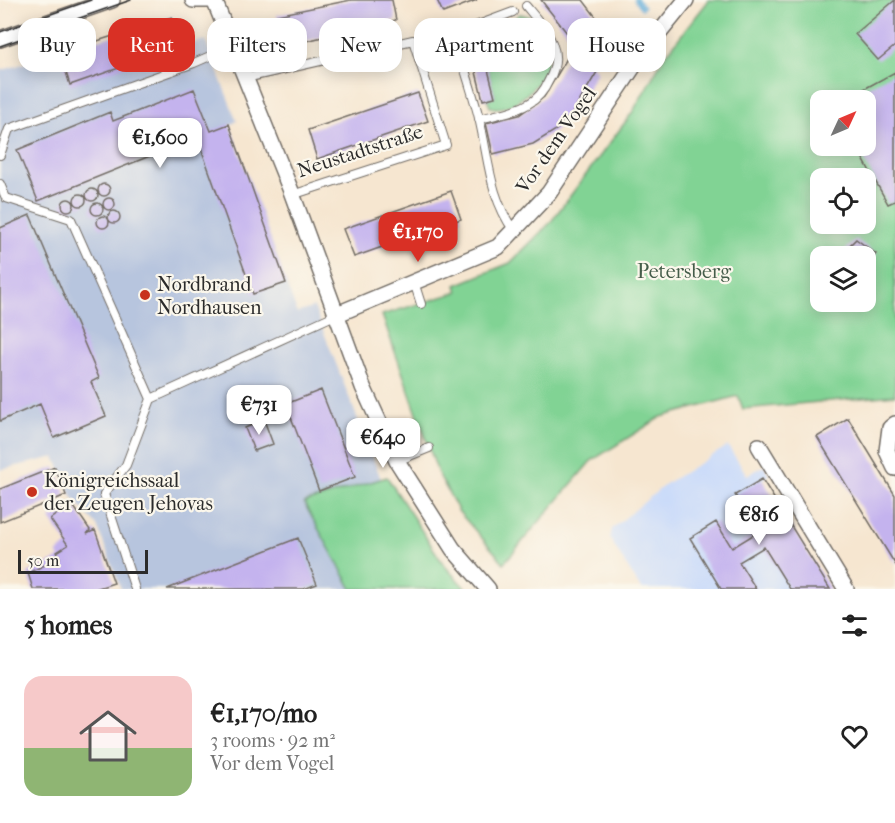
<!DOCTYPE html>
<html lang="en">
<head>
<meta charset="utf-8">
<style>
	body { margin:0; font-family:"IM FELL French Canon",serif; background:#f6f6f6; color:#222; height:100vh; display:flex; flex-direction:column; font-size:22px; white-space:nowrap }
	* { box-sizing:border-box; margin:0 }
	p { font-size:20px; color:#767676 }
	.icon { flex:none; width:33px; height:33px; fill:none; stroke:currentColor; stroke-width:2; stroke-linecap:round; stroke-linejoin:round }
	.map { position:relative; height:589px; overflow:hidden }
	.sheet { display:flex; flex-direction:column; background:#fff; flex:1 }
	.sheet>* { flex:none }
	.hud { position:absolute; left:18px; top:18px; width:860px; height:54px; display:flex; gap:12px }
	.needle { width:39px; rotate:46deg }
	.fabs { position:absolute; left:810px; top:90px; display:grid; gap:12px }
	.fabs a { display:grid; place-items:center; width:66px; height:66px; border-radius:12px; background:#fff; box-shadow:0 3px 15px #0003; font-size:30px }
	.scale { position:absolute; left:18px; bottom:15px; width:130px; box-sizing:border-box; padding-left:6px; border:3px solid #2b2b2b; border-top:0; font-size:16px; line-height:21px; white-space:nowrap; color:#2b2b2b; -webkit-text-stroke:4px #fbf7ec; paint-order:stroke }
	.price { position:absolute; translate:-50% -51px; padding:0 14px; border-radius:12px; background:#fff; color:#222; font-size:20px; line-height:39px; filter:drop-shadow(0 2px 3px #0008) }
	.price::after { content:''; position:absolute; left:50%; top:36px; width:18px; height:14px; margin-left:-9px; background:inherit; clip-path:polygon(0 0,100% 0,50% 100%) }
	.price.active { background:#d93025; color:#fff }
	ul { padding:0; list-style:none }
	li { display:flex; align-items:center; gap:18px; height:150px; padding:0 24px }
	li span { display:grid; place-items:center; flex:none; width:168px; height:120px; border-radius:18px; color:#555 }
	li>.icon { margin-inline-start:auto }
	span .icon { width:72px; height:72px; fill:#fffc; stroke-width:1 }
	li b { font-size:26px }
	h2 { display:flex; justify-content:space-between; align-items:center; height:72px; padding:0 24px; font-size:26px }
	.pill { padding:0 21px; border-radius:18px; background:#fff; box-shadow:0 3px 15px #0003; font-size:21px; line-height:54px }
	.pill.active { background:#d93025; color:#fff }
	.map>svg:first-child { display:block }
</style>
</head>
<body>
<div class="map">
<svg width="895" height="589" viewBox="0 0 895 589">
	<rect width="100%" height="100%" fill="#fbf7ec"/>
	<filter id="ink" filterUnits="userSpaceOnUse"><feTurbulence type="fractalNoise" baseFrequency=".0167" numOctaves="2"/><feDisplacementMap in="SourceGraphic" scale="12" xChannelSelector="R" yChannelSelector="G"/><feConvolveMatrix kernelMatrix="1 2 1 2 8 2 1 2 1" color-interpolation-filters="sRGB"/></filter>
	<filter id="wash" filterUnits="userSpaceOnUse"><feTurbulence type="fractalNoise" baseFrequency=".008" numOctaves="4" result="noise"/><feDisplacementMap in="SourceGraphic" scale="24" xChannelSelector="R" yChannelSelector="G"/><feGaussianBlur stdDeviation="1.35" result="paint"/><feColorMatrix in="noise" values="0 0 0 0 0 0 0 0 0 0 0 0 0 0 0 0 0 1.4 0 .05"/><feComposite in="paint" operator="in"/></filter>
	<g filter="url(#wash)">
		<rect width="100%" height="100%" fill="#f6e6d0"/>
		<path fill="#cbdbf9" d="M728,446L747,475L764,466L769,475L762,479L830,589H641L610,539L612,529L667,483Z"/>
		<path fill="#b7c5de" d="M172,17L182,46L205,40L237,121L230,125L297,313L314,307L381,479L304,503L352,589H121L97,526L72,496L55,457L0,470V71Z"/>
		<path fill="#81d394" stroke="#567f60" stroke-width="1.5" fill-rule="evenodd" d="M709,0H895V395L743,409L738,396L661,417L591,461L504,563L459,512L438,473L382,315L458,292L456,285L510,263L550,223L632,113L664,57ZM820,100H866V146H820ZM820,178H866V224H820ZM820,256H866V302H820Z
			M520,14L531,17L546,42L547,71C534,88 514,113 490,107L487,99L495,97L485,58L476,60L473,52Z
			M387,477L444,565L466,589H352L304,503Z"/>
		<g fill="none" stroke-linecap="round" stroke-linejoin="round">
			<path stroke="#60acd9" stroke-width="5" d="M636,0L642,7"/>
		</g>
		<g id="blocks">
			<path fill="#c4b3ee" d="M351,0H392L396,20L284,46L277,15Z
				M437,0H477L443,13Z
				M541,0H583L609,34L584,54L597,72L572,114L556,130L533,144L493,154L486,123L519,115L544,97L569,55L578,47Z
				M895,0V46L878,60L855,34Z
				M172,17L182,46L70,85L60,53Z
				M485,58L495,97L483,100L473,60Z
				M895,72V201L888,204L856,146H866V100H844Z
				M194,89L211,131L229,124L286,283L253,294L197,137L38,201L17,150L110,112L113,121Z
				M418,93L428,121L317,159L308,130Z
				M98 190a6 6 0 1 1 12 0a6 6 0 1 1-12 0Z
				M86 195a6 6 0 1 1 12 0a6 6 0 1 1-12 0Z
				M451,191L461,219L354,257L343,229Z
				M74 200a6 6 0 1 1 12 0a6 6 0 1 1-12 0Z
				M103 204a6 6 0 1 1 12 0a6 6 0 1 1-12 0Z
				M62 205a6 6 0 1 1 12 0a6 6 0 1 1-12 0Z
				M91 209a6 6 0 1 1 12 0a6 6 0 1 1-12 0Z
				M108 217a6 6 0 1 1 12 0a6 6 0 1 1-12 0Z
				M30,215L99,378L91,382L106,416L54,438L40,404L0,421V228Z
				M97 222a6 6 0 1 1 12 0a6 6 0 1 1-12 0Z
				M856,239L876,254L866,268V256H844L846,249Z
				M321,390L355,477L319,491L286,404Z
				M848,418L895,495V564L817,437Z
				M264,420L273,444L254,451L245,428Z
				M55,467L66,495L0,522V489Z
				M762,479L830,589H790L764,547L739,562L756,589H721L690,538L716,522L732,548L758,532L735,495Z
				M72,504L90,530L87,534L95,530L114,583L95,589H33L28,573L60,558L57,552L68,545L50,519Z
				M298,538L317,584L304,589H167Z"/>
		</g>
	</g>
	<g filter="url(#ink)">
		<use href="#blocks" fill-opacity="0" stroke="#726c65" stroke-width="1.5"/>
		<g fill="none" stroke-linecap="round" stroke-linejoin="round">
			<defs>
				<path id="service" d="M513,12L454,34C462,62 472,90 479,118C489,159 489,196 514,231
					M246,78L413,40L446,145L292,195
					M479,119C494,115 515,112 528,104C538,99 545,89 549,80C566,50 545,29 526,6
					M0,155L9,129L194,63L233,46
					M0,184L6,198L71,219L151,399L126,465L104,494L135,589
					M414,282L421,304
					M151,399L335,315
					M397,461L429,448"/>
				<path id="minor" d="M193,0H211
					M214,0L291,191L363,387L397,461L453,549L488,589
					M0,39L112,0
					M335,315L498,247L549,193L639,58L686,0
					M895,424L890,428L887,451L895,468
					M759,446L846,589"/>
			</defs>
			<use href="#service" stroke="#726c65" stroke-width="10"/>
			<use href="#minor" stroke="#726c65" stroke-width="18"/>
			<use href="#service" stroke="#fff" stroke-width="8"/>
			<use href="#minor" stroke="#fff" stroke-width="15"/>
			<path stroke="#2b2b2b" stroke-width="1.5" d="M0,32L91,0
				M0,46L131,0"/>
		</g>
	</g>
	<g fill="#c8321e" stroke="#fbf7ec" stroke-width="2">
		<circle cx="145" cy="295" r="6"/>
		<circle cx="32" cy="492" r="6"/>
	</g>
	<g text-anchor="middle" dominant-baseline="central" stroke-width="4.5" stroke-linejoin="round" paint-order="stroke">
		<g font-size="20" fill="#2b2b2b" stroke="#fbf7ec">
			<text transform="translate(556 140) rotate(-55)">Vor dem Vogel</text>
			<text transform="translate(360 151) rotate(-18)">Neustadtstraße</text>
		</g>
		<g font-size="20" fill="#455d4a" stroke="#fbf7ec">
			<text x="684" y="271">Petersberg</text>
		</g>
		<g font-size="20" fill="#2b2b2b" stroke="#fbf7ec" text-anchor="start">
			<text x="157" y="284">Nordbrand<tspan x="157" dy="23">Nordhausen</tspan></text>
			<text x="44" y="480">Königreichssaal<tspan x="44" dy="23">der Zeugen Jehovas</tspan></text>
		</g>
	</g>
</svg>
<div class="fabs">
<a><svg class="needle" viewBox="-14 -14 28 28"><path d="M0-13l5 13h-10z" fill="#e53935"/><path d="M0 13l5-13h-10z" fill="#767676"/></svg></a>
<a><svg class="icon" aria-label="locate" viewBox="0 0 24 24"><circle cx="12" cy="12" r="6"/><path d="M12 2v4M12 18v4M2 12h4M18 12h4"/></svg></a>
<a><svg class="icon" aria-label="layers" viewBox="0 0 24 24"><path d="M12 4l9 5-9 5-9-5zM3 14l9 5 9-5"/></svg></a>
</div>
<div class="scale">50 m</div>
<b class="price" style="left:160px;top:169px">€1,600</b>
<b class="price active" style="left:418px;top:263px">€1,170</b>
<b class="price" style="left:259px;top:436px">€731</b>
<b class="price" style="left:383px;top:469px">€640</b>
<b class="price" style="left:759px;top:546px">€816</b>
<div class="hud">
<a class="pill">Buy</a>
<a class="pill active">Rent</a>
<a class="pill">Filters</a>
<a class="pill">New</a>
<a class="pill">Apartment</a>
<a class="pill">House</a>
</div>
</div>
<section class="sheet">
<h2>5 homes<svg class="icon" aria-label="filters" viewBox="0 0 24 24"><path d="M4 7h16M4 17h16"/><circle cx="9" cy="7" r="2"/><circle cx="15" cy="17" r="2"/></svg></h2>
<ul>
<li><span style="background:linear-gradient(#f6c9c9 60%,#8fb573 0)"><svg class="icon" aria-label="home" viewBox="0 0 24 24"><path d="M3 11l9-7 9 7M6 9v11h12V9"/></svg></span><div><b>€1,170/mo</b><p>3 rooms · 92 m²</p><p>Vor dem Vogel</p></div><svg class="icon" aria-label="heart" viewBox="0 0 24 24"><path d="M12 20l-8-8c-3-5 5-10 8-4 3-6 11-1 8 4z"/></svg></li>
</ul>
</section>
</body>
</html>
